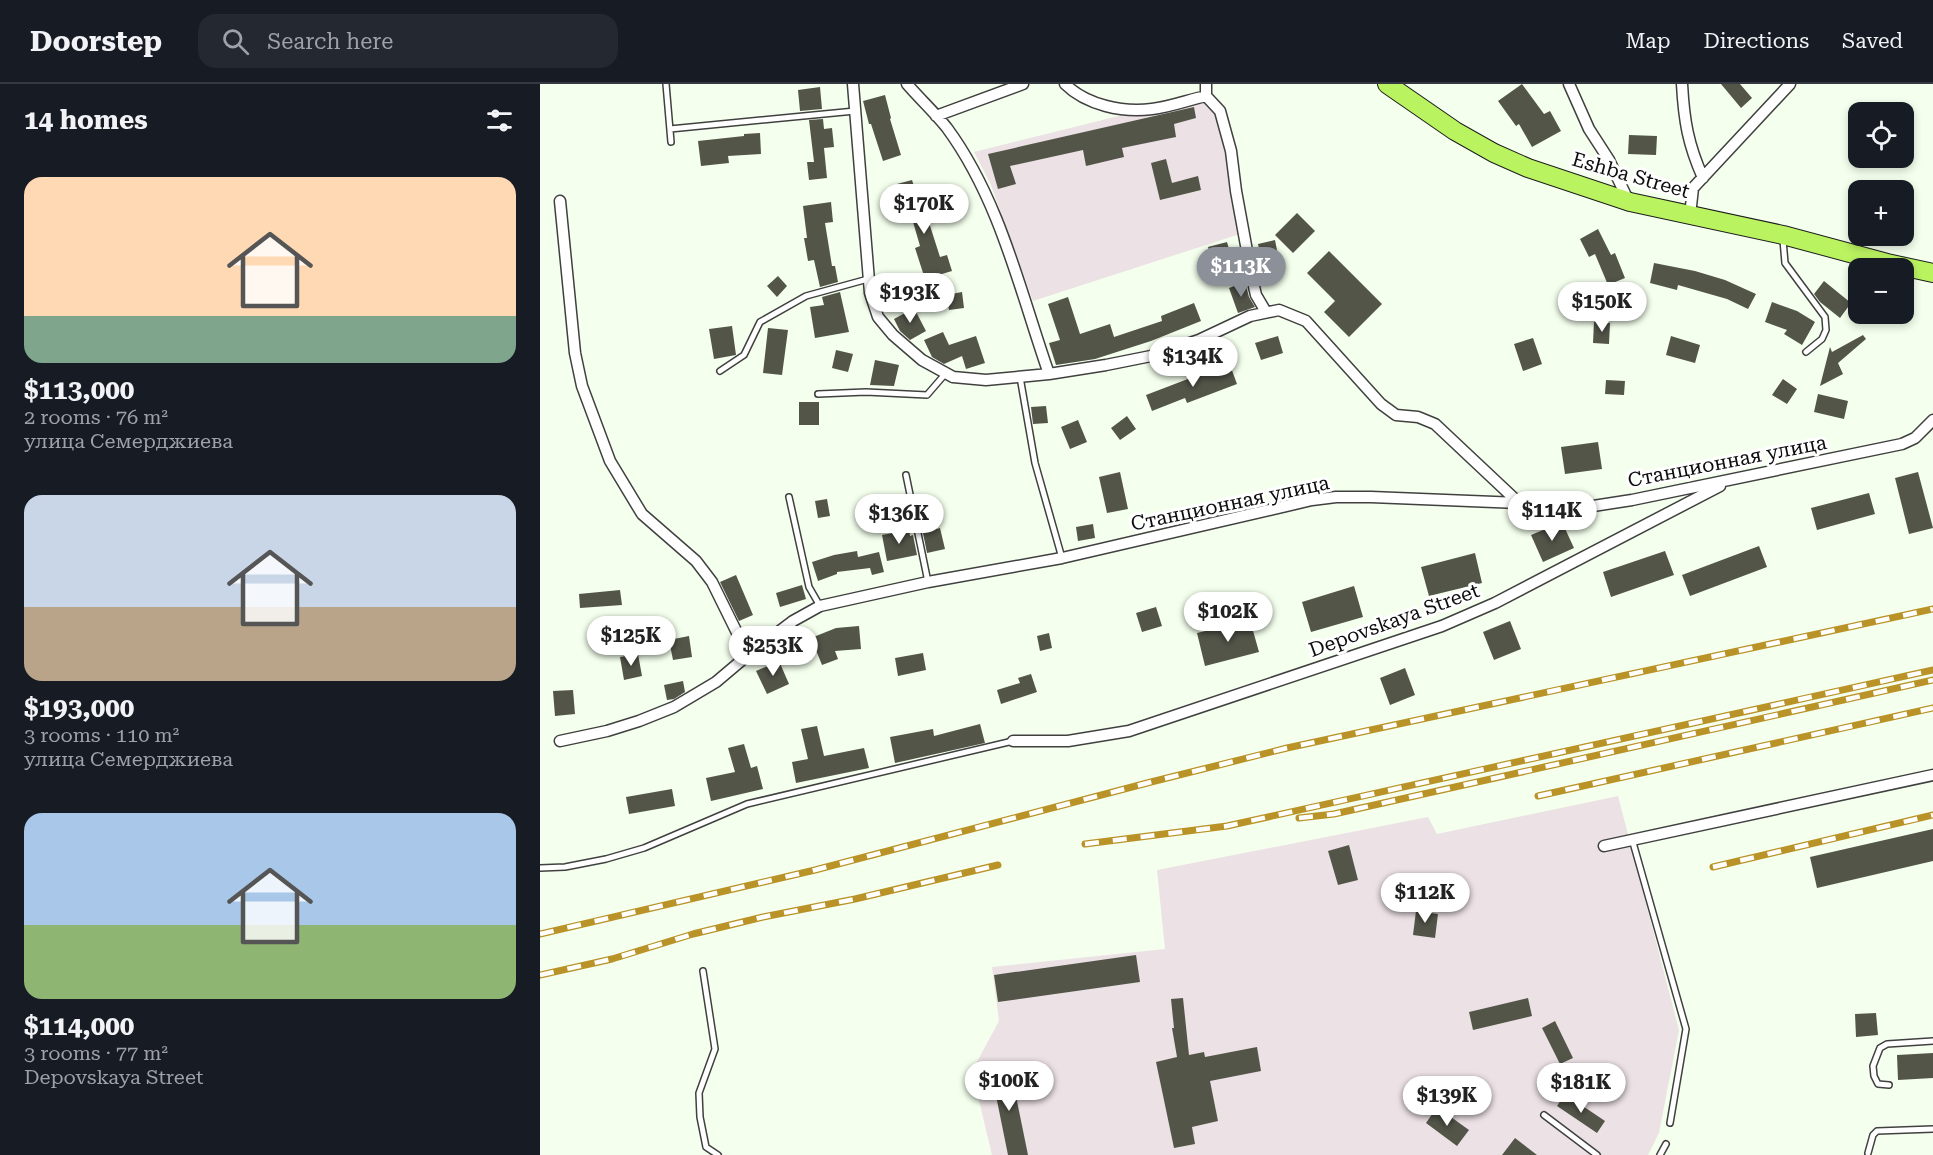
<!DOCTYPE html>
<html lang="en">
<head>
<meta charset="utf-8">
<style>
	body { margin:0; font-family:"Roboto Serif",serif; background:#242831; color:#f1f3f6; height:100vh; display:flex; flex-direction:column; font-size:22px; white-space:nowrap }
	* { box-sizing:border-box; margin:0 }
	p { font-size:20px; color:#9ea1a6 }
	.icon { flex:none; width:33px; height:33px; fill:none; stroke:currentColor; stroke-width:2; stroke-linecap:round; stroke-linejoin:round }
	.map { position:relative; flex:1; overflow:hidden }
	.drawer { display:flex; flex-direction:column; background:#171b24; width:540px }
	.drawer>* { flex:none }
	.controls { position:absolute; left:1308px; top:18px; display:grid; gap:12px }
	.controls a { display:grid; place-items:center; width:66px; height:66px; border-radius:12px; background:#171b24; box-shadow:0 3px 9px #0003; font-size:30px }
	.price { position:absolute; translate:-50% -51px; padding:0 14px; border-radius:21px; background:#fff; color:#222; font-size:20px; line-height:39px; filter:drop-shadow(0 2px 3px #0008) }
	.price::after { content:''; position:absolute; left:50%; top:36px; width:18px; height:14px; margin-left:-9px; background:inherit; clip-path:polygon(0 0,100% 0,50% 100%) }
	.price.selected { background:#8c9099; color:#fff }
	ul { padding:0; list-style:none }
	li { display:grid; align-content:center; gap:12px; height:318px; padding:0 24px }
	li span { display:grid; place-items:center; height:186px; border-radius:18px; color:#555 }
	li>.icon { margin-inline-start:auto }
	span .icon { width:108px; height:108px; fill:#fffc; stroke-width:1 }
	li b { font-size:26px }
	h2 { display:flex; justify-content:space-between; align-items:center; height:72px; padding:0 24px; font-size:26px }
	header { display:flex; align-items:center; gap:36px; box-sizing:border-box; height:84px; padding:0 30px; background:#171b24; border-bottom:2px solid #363941 }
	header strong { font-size:28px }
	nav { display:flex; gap:33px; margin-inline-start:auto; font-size:21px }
	.search { width:420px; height:54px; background:#242831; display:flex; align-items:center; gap:15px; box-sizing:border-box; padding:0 21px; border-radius:18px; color:#9ea1a6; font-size:22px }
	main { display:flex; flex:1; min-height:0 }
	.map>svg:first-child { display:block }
</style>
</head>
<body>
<header>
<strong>Doorstep</strong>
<div class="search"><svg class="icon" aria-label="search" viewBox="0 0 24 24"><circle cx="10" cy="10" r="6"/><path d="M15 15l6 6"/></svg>Search here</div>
<nav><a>Map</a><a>Directions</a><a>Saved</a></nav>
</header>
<main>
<section class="drawer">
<h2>14 homes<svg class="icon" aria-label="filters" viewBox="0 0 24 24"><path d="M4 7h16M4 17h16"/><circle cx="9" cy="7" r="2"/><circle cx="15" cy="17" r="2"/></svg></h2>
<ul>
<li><span style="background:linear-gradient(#ffd9b3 75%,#7fa58c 0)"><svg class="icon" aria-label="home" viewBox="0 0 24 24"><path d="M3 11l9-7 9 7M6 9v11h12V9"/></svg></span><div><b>$113,000</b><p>2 rooms · 76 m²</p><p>улица Семерджиева</p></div></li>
<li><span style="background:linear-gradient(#c9d6e8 60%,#b9a48a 0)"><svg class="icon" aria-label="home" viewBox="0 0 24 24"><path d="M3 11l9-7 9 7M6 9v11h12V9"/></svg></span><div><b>$193,000</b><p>3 rooms · 110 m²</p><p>улица Семерджиева</p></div></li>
<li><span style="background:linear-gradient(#a9c7e8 60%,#8fb573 0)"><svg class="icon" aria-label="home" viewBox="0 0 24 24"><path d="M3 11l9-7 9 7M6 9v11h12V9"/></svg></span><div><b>$114,000</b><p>3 rooms · 77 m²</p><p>Depovskaya Street</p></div></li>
</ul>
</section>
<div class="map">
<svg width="1393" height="1071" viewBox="0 0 1393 1071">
	<rect width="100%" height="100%" fill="#f4ffed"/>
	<path fill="#ece1e5" d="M671,9L703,149L493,217L451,101L434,68Z
		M1078,712L1139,946L1119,1049L1108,1071H452L432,987L459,937L452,883L625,865L617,786L888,733L897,750Z"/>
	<path fill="#535549" d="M982,0L1004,30L1010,27L1021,47L992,63L979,40L976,42L958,17Z
		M1181,0H1200L1212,14L1201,24Z
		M280,3L282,25L260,27L258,6Z
		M345,11L351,34L350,35L361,71L343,77L331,40H329L323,17Z
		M654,23L656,34L634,40L636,53L582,64L584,73L546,82L543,66L470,82L476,100L458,105L448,70Z
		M283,35L284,45L292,44L294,63L284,64L287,94L269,96L267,78H274L269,36Z
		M220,49L221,70L188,72L189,79L161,82L158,57L204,52V50Z
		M1089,51L1117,52L1116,71L1088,70Z
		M626,75L632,99L658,92L661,106L620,116L611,79Z
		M372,96L382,127L385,126L400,173L407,171L412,187L385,195L375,164L380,162L367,117L362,119L357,100Z
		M291,118L293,138L285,139L292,182H295L298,198L280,203L274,176L268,177L264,154H267L263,122Z
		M757,129L775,147L753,169L735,151Z
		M1058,145L1071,171L1075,169L1085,194L1068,201L1055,170L1049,173L1040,155Z
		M735,156L740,181L723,185L718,160Z
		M687,158L691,172L672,177L668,163Z
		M789,167L842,220L809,253L784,228L795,217L767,189Z
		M1114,179L1155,187L1185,196L1216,210L1208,225L1187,215L1138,201L1137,206L1110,199Z
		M238,192L247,202L237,213L227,202Z
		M1284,197L1311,219L1300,234L1280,218L1274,210Z
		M705,198L709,213L715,223L698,229L689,204Z
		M300,208L309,248L275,254L270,223L284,221L282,213Z
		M422,208L424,224L409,226L406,211Z
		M528,213L540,250L570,240L574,253L622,237L621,232L654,219L661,237L611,257L555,275L516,281L509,259L520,256L508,220Z
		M1232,218L1257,227L1275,238L1262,261L1244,250L1247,246L1225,238Z
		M374,224L386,247L370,256L360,247L354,235Z
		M1054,238L1070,239L1069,260L1053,259Z
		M192,242L196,271L174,275L169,245Z
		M228,244L248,246L242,291L223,289Z
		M403,248L409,261L436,252L445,279L426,285L422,272L404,280L392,273L384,256Z
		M1323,251L1326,255L1298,279L1303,290L1280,302L1290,263L1292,268Z
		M738,252L743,269L721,276L715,259Z
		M1131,252L1160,261L1155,279L1126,271Z
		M993,254L1002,280L983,287L974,260Z
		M296,266L313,270L308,288L292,284Z
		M335,276L359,281L354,302L330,301Z
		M690,281L697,300L647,319L645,314L612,327L606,311L653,293L654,294Z
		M1243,295L1257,305L1247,320L1232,311Z
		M1066,296L1085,297L1084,311L1065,310Z
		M1278,310L1308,317L1304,335L1274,328Z
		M259,318H279V341H259Z
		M506,322L508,339L493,340L491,323Z
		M587,332L596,345L580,356L571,344Z
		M538,336L547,358L530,365L521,343Z
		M1058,358L1062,385L1025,390L1021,363Z
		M580,388L588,425L567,429L559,393Z
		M1378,388L1393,444L1369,450L1355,394Z
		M1329,409L1335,430L1277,446L1271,424Z
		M287,415L290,432L278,434L275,417Z
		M1022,438L1034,464L1003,478L991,451Z
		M553,440L555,454L538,457L536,443Z
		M400,444L405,465L387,469L383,449Z
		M369,446L370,452L373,451L377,471L347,477L342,451Z
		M1219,462L1227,483L1150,512L1142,491Z
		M317,467L318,473L339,468L344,488L332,491L330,484L297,488V490L278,497L272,478L294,471Z
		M1125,467L1134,491L1071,513L1063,488Z
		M935,469L942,499L889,512L881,483Z
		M196,491L213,531L199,537L180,498Z
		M262,501L266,515L240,523L236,509Z
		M814,502L823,533L771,548L762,518Z
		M80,506L82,521L40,524L39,510Z
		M616,523L622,542L602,548L596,529Z
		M710,536L719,568L665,582L657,549Z
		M970,537L981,565L954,576L943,548Z
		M319,542L321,565L295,567L298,575L282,581L271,554L296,544Z
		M77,543L79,559L66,562L63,546Z
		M509,549L512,564L500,567L497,552Z
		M149,552L152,573L133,576L129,556Z
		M383,569L386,586L358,592L355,574Z
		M98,570L102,592L84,596L80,573Z
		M239,577L249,600L227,610L216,587Z
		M865,584L875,611L850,621L840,594Z
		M491,590L497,608L461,620L457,606L480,599L478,594Z
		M143,597L145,608L134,615L127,616L124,601Z
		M33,606L35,630L15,632L13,607Z
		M440,640L445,659L355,679L350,653L393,645L394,652Z
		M277,642L284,672L324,664L329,684L256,699L252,678L268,675L261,645Z
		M204,660L211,684L217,682L223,705L171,717L166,694L195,688L188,664Z
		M132,705L135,722L89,730L86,713Z
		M1393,745V777L1277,804L1270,773Z
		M809,761L818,796L798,801L788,767Z
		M876,827L898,830L895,854L873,851Z
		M596,871L600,898L458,918L454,891Z
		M643,914L649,971L664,968L665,973L717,963L721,987L670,997L678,1037L652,1043L655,1060L634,1064L616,978L637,973L632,944H634L631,915Z
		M988,914L992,932L933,946L929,928Z
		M1336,929L1338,951L1316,953L1315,930Z
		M1015,937L1033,974L1020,980L1002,944Z
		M1393,969V994L1358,996L1357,971Z
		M470,983L488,1071H468L451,987Z
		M1025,1010L1065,1037L1057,1049L1017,1022Z
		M897,1023L929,1046L917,1062L886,1039Z
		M975,1054L997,1071H962Z"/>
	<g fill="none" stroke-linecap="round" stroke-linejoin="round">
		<defs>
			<path id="service" d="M126,0L131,58
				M130,45L315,27
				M1243,156L1245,179L1285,233L1286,246L1282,255L1266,268
				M180,287L204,271L220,238L266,212L328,195
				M480,293L495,379L522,474
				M278,310L326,308L387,311L406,289
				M366,391L388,498
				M249,413L269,503L280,522
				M1092,755L1146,945L1130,1039
				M0,784L25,783L66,775L104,764L207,720L473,657
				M163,887L175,965L159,1009L160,1033L166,1063L178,1071
				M1349,1001L1338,1000L1334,992L1333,982L1340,964L1347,960L1393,957
				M1004,1031L1057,1071
				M1328,1069L1333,1051L1337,1047L1393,1045
				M1120,1071L1126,1060"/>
			<path id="minor" d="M313,0L330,209L338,233L353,251L382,276L413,293L446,296L509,290L566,281L611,272L659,256L710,232L739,226L766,237L841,320L856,331L878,333L895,340L979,419
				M367,0C380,15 395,29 407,44C460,116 480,207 509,290
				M525,0C546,21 583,29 612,25C630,23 648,16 666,12
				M666,0V12L680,27L691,67L696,107L712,194L716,211L726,228
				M1029,0L1049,45L1069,76L1089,118
				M1142,0C1144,37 1148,60 1163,94
				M396,32L483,0
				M20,117L35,269L42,302L70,377L102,430L156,477L172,498L208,571
				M1150,131L1153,104L1250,0
				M20,657L67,647L99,637L134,623L176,598L208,571L253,537L280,522L388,498L522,474L772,416L796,413H831L979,419L1009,427L1034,425L1092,416L1362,360L1375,354L1393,336
				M473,657H528L589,647L902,542L955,519L1180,402
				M1064,762L1393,691"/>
			<path id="trunk" d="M847,0L915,47L954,69L988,84L1090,118L1243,151L1347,179L1393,189"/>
		</defs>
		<use href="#service" stroke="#404040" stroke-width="8"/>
		<use href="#minor" stroke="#404040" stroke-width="13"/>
		<use href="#trunk" stroke="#1e1e1e" stroke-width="20"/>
		<use href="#service" stroke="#fff" stroke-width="5"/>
		<use href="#minor" stroke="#fff" stroke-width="10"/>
		<use href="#trunk" stroke="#baf360" stroke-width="18"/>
		<defs>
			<path id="rail" d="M998,712L1393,624
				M759,734L794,730L1393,596
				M545,760L687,742L1393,586
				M1173,783L1393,731
				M0,850L275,786L611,698L747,664L1393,525
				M0,891L72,875L153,850L223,833L315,815L458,781"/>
		</defs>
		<use href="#rail" stroke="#ba9328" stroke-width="7"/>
		<use href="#rail" stroke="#fff" stroke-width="4.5" stroke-dasharray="14" stroke-linecap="butt"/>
	</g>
	<g text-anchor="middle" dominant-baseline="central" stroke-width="6" stroke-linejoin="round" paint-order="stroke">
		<g font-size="20" fill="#0d0d0d" stroke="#fff">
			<text transform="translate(1091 91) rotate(16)">Eshba Street</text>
			<text transform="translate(1187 377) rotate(-11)">Станционная улица</text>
			<text transform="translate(690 419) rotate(-12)">Станционная улица</text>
			<text transform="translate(854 536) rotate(-20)">Depovskaya Street</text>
		</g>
	</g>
</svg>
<div class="controls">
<a><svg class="icon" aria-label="locate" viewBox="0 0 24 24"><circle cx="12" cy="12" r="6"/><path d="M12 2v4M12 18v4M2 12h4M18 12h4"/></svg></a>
<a>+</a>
<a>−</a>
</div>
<b class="price" style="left:384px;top:151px">$170K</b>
<b class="price selected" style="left:701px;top:214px">$113K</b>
<b class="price" style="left:370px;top:240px">$193K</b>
<b class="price" style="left:1062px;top:249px">$150K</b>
<b class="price" style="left:653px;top:304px">$134K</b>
<b class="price" style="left:1012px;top:458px">$114K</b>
<b class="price" style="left:359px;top:461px">$136K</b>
<b class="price" style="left:688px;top:559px">$102K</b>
<b class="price" style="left:91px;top:583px">$125K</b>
<b class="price" style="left:233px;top:593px">$253K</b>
<b class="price" style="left:885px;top:840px">$112K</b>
<b class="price" style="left:469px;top:1028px">$100K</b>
<b class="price" style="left:1041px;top:1030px">$181K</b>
<b class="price" style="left:907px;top:1043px">$139K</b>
</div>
</main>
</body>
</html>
